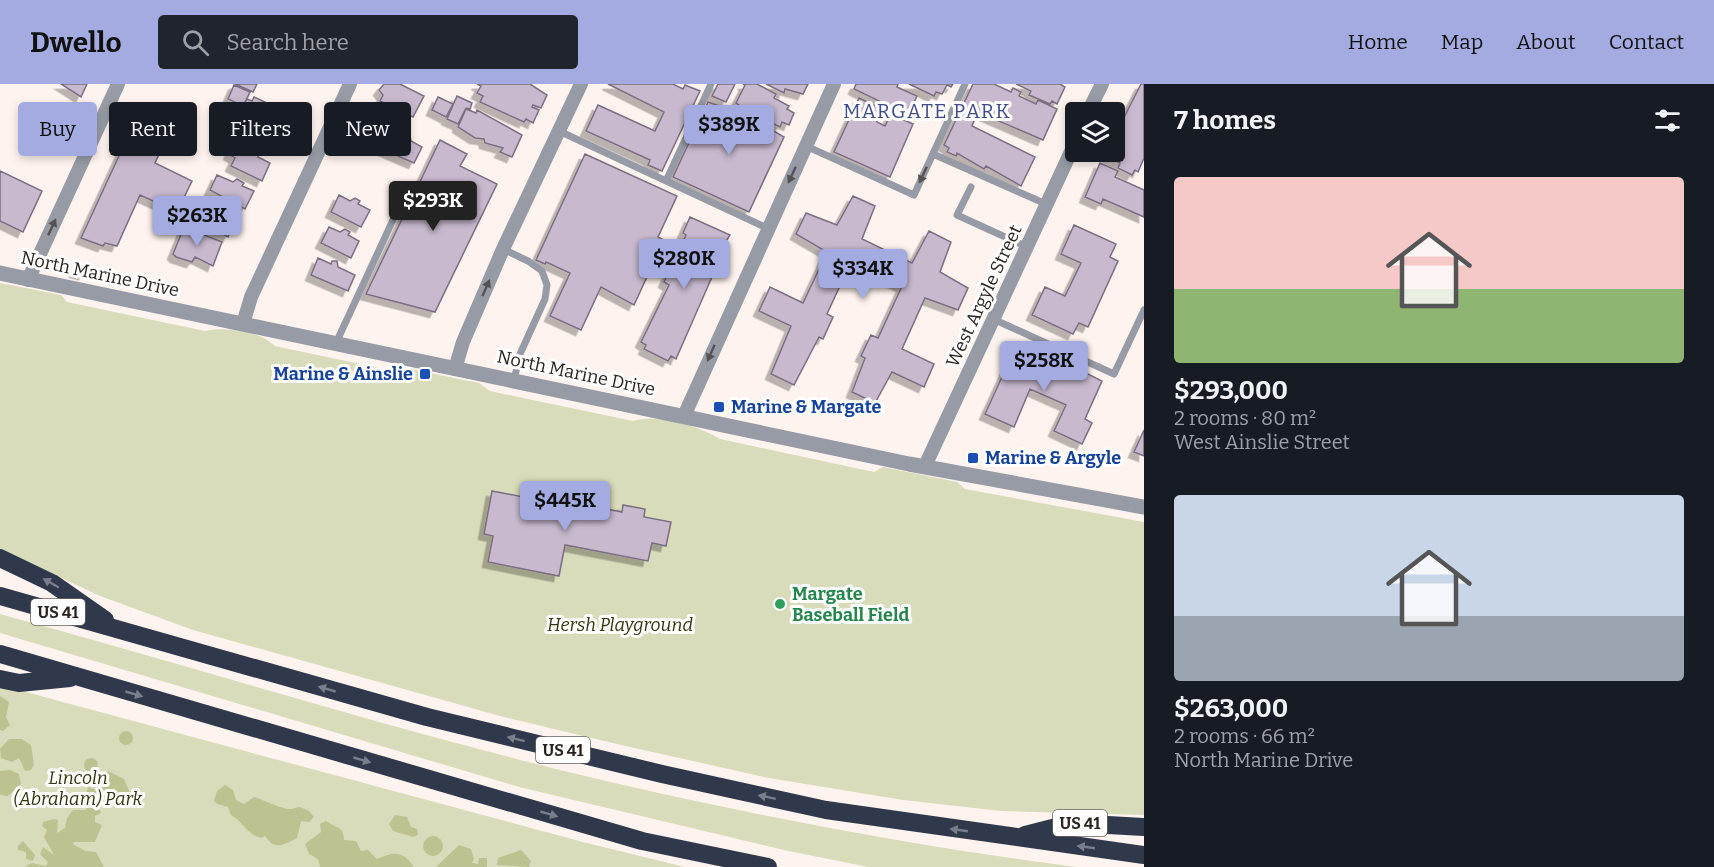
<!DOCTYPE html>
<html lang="en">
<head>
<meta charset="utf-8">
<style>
	body { margin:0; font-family:Bitter,serif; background:#20242c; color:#f1f3f6; height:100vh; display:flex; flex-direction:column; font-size:22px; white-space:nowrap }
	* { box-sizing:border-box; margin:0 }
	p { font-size:20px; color:#9ea1a6 }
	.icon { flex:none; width:33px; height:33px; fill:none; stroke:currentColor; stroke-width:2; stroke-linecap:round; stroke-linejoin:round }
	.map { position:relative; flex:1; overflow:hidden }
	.panel { display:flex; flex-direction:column; background:#171b24; width:570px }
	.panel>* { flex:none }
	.top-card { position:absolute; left:18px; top:18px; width:570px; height:54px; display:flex; gap:12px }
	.controls { position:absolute; left:1065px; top:18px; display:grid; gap:12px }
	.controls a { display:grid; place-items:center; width:60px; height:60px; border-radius:6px; background:#171b24; box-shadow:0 3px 9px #0003; font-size:30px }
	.price { position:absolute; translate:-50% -51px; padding:0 14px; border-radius:6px; background:#a3abe0; color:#111; font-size:20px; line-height:39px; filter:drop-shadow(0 2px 3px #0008) }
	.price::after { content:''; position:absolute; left:50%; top:36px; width:18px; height:14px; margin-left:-9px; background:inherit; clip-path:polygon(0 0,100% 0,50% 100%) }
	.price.selected { background:#222; color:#fff }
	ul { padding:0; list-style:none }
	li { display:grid; align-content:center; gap:12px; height:318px; padding:0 30px }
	li span { display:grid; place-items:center; height:186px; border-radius:6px; color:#555 }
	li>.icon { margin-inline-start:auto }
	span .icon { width:108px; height:108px; fill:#fffc; stroke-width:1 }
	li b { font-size:26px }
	h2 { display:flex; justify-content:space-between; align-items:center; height:72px; padding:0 30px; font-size:26px }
	.chip { padding:0 21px; border-radius:6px; background:#171b24; box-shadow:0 3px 9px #0003; font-size:21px; line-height:54px }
	.chip.selected { background:#a3abe0; color:#111 }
	header { display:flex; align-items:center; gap:36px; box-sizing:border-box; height:84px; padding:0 30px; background:#a3abe0; color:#111 }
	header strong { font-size:28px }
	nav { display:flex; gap:33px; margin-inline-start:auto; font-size:21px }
	.search { width:420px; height:54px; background:#20242c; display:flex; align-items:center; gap:15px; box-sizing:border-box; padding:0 21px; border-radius:6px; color:#9ea1a6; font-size:22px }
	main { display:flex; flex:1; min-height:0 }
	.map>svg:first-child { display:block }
</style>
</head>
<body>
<header>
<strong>Dwello</strong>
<div class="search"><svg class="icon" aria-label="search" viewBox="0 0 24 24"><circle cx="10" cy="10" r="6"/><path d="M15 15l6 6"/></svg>Search here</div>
<nav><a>Home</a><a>Map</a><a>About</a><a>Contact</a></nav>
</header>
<main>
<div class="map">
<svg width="1144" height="783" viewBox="0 0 1144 783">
	<defs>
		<filter id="shadow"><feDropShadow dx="-5.5" dy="5.5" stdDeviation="0" flood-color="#0004"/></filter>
	</defs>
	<rect width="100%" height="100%" fill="#fef3ee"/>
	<path fill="#d9dcbb" d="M0,199L61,211L67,218L205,247C224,242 260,247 275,262L403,289L410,285L479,299L490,307L633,337C653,329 703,343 720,355L874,388L883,383L957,398L965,405L1144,438V731L1001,727L903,716L769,694L621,661L500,632L193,546L100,512L0,465Z
		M0,530C202,585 402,649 606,697C762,733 919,763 1077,783H868L784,766L519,703L0,549Z
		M0,601L583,758L685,783H0Z"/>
	<path fill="#bec291" d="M0,612L9,618L6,633L10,641L3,647L0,646Z
		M119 654a7 7 0 1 1 14 0a7 7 0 1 1-14 0Z
		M9,655H22L31,661L34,681L31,686L25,687L19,674L12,678L1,674L0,665Z
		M84 681a7 7 0 1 1 14 0a7 7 0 1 1-14 0Z
		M0,684V687L10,686L19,690L21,700L8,712L0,711Z
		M108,687L124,695L130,709L127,717L119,719L113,708L105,721L85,714L88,703L97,706L101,703V695Z
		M225,701L233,706L236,716L244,720L254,713C264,716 283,726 291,725C294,725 297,723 300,723L309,727L314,733L309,738L301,737L297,754C283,761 275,767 265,752L261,754C246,750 243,737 231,731L228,723L217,720L214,717L217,707Z
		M91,721L100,726L101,729L95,732V738L102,741L95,758H74L73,760L85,767L96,768L104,783H25L31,779L46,782L48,778L40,770L43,763L54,771L44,753L47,746L42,742L43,738L54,735L58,736L57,749L65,744L67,734L73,726H85Z
		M395,731L407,733L411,743L417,745L418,751L413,753L393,747L389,740Z
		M326,737C336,744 344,742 344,756L356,757L361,767L368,766L377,775C395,767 403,767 414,783H320L318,775L309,770L305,760L321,748L320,740Z
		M423 762a10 10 0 1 1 20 0a10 10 0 1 1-20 0Z
		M23,757L35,771L33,777L26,775V768L18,766V762Z
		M459,761L471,765L474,775L472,779L478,780L479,774H487V783H436Z
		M521,766L531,777L529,783L497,781L498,774Z"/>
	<path fill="#c8b9ce" stroke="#7c6e81" stroke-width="1.5" filter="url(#shadow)" d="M61,0H87L81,13Z
		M235,0H257L253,8Z
		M384,0H400L424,12L413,33L380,17L383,11L379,6Z
		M477,0H530L547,11L541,24L533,21L532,23L539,26L533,39L526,35L524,38L480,18L483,12L477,9L481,2Z
		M608,0H673L683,5L685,1L700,7L662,87L648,81L650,76L586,47L598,21L655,47L664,28Z
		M718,0H735L726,18L712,12Z
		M743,0H757L776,10L774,14L789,22L787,25L794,29L789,41L782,38L780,43L768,37L769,34L752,26L749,28L736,19L745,1Z
		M766,0H808L803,10L785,5L784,9Z
		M856,0H898L897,3L917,12L908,31L854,5Z
		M909,0H953L951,3L947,1L942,10L936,8L934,12Z
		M973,0H994L1011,8L1013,4L1021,8L1019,12L1036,20L1038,16L1057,25L1043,56L978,28L972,42L1035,73L1021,102L986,82L984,85L957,69L956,72L947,68L949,64L944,61Z
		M1016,0H1060L1065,3L1057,20L1052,17L1050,20L1029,11L1031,7Z
		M1141,0H1144V74L1138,88L1135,86L1132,91L1118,84L1120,79L1108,73L1110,68H1114V53Z
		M234,1L250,8L243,22L228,15Z
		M457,12L472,19L470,25L466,24L458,40L447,35Z
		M254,13L295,32L293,36L300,39L291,59L243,36L246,25L243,23L247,15L252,17Z
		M438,13L453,20L446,33L432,26Z
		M859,14L882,25L877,38L885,42L891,30L913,40L890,93L834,68Z
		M708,18L748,32L784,53L749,128L673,93Z
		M142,22L175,37L155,79L192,97L177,128L140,111L117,162L105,159L103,162L81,154Z
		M466,25L476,29L477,26L522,51L512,73L500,68L503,64L485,59L484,55L475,54L458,43Z
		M379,32L409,46L411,57L422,63L414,79L361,56L362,53L359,51L366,36L369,38L371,34L377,36Z
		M440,56L467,70L460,82L497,100L435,228L366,210Z
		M233,62L250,70L251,67H256L258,73L270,79L262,97L231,82L235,74L229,70Z
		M585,70L677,112L658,153L664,156L634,221L601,203L581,246L550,232L570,189L546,178L545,180L536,176Z
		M1100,79L1118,87L1115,93L1144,106V133L1103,115L1101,120L1085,113Z
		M0,87L42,107L23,148L0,137Z
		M217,91L233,98L237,95L244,99L242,102L254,107L245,125L210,106Z
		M339,111L350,117L355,114L360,117L358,120L370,126L361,143L331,128Z
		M853,112L875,122L862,155L912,179L929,147L951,158L940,188L968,204L958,226L925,214L902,265L934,280L924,303L892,288L875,319L852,308L865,274L861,272L871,251L878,254L902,202L851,178L827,230L833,233L823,255L819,253L794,301L771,290L791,242L759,227L770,203L803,219L827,168L796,150L806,129L837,141Z
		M200,119L217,127L218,123L223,124L225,130L236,135L228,153L193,134Z
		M690,133L730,151L725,159L722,158L707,191L712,193L676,275L671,272L668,277L644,265L646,261L641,258L669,201L664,198L686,151L683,149Z
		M1074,141L1116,160L1110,173L1118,177L1088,243L1079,239L1073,250L1032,231L1045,203L1065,212L1081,179L1061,170Z
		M184,143L222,158L213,182L195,173L192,178L176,173L173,170Z
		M329,143L340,148L345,145L350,148L348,151L359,157L351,174L321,159Z
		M318,174L331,180L332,177H337L338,183L355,191L348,207L311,191Z
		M76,183L85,185L84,190L75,188Z
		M1018,258L1038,267L1036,272L1081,293L1084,288L1102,297L1085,335L1092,339L1082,360L1054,347L1066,321L1030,305L1014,343L985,330Z
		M1144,346V372L1134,368Z
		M492,407L544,417L545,413L622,428L623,421L645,425L644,433L671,438L666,462L652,459L648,477L565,461L559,492L488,478L493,452L484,450Z"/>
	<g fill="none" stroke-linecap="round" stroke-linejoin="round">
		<path stroke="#969ba5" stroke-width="7" d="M559,47L767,144
			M806,62L914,111L965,0
			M933,70L1046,120
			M666,97L711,0
			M971,103L957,131L1027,163
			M503,165L528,177L542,187L547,201L545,215L520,270L514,296
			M993,235L1114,290L1144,226
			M336,259L393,136"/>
		<path stroke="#969ba5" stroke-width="14" d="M1088,28L1102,0
			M28,196L118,0
			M243,240L251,213L350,0
			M455,285L463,258L503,165L581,0
			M684,332L834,0
			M925,382L1076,57"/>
		<path stroke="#969ba5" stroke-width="15" d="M0,189L909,380L1144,423"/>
		<path stroke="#30394b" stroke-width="18" d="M0,474L52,499L105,536
			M0,512L427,633L662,690L826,726L1144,771
			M0,570L642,757L768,783
			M0,595L19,599L70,594
			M1025,751L1072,739L1144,743"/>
	</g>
	<defs><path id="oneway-solid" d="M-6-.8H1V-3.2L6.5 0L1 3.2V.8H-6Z" transform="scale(1.5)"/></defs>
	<g fill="#565253">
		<use href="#oneway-solid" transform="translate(792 91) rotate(115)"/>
		<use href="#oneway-solid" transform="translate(923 91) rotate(115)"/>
		<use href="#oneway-solid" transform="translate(52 143) rotate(-65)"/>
		<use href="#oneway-solid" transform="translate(486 204) rotate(-66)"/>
		<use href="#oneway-solid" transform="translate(711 269) rotate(114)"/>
	</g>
	<g fill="#787e8a">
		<use href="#oneway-solid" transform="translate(51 499) rotate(-150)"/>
		<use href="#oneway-solid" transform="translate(327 605) rotate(-164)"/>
		<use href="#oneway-solid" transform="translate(134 610) rotate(16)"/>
		<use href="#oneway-solid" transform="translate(516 655) rotate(-166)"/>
		<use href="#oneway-solid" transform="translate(362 676) rotate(16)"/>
		<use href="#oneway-solid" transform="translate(767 713) rotate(-168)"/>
		<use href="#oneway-solid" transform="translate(549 730) rotate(16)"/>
		<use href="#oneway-solid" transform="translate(959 746) rotate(-172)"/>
		<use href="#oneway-solid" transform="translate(1086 763) rotate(-172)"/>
	</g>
	<g fill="#1a4fb4" stroke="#fff" stroke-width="2">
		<rect x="419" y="284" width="12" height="12" rx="3"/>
		<rect x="713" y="317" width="12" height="12" rx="3"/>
		<rect x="967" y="368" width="12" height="12" rx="3"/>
	</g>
	<circle fill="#2e9e5b" stroke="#fff" stroke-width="2" cx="780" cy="520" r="6"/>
	<g text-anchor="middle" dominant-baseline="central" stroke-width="6" stroke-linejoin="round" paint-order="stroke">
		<g fill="#fff" stroke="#6b6461" stroke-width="1.5">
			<rect x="31" y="515" width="54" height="26" rx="4.5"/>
			<rect x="536" y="653" width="54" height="26" rx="4.5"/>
			<rect x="1053" y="726" width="54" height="26" rx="4.5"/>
		</g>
		<g font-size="16" font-weight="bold" fill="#2b221d">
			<text x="58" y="528">US 41</text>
			<text x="563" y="666">US 41</text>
			<text x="1080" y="739">US 41</text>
		</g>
		<g font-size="18" fill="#2b221d" stroke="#fff">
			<text transform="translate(100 190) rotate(12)">North Marine Drive</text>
			<text transform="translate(984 212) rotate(-65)">West Argyle Street</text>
			<text transform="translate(576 289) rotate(12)">North Marine Drive</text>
		</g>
		<g font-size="18" font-weight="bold" fill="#164399" stroke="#fff" text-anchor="start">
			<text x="413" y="290" text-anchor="end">Marine &amp; Ainslie</text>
			<text x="731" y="323">Marine &amp; Margate</text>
			<text x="985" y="374">Marine &amp; Argyle</text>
		</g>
		<g font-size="18" font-weight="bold" fill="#27864d" stroke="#fff" text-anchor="start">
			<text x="792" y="510">Margate<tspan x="792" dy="21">Baseball Field</tspan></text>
		</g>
		<g font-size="18" font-style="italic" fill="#32340e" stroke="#fff">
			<text x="620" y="541">Hersh Playground</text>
			<text x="78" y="694">Lincoln<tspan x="78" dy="21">(Abraham) Park</tspan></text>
		</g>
		<g font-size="20" letter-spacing="1.5" fill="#404c88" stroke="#fff">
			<text x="927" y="27">MARGATE PARK</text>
		</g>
	</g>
</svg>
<div class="controls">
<a><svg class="icon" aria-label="layers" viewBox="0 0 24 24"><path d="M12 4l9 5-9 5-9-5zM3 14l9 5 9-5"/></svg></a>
</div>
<b class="price" style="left:729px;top:72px">$389K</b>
<b class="price selected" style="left:433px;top:148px">$293K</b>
<b class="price" style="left:197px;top:163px">$263K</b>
<b class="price" style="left:684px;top:206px">$280K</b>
<b class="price" style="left:863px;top:216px">$334K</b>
<b class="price" style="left:1044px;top:308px">$258K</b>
<b class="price" style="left:565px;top:448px">$445K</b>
<div class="top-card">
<a class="chip selected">Buy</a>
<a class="chip">Rent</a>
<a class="chip">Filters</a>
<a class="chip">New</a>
</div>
</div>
<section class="panel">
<h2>7 homes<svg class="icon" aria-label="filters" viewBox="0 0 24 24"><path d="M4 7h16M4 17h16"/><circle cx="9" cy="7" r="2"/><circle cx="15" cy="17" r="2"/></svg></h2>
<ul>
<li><span style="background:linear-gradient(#f6c9c9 60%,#8fb573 0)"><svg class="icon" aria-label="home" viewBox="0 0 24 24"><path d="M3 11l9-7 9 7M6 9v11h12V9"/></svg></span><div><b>$293,000</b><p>2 rooms · 80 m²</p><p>West Ainslie Street</p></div></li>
<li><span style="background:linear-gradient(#c9d6e8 65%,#9aa5b1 0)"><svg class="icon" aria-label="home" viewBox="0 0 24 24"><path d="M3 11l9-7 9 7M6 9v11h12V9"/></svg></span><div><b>$263,000</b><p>2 rooms · 66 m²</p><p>North Marine Drive</p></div></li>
</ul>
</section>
</main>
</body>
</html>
